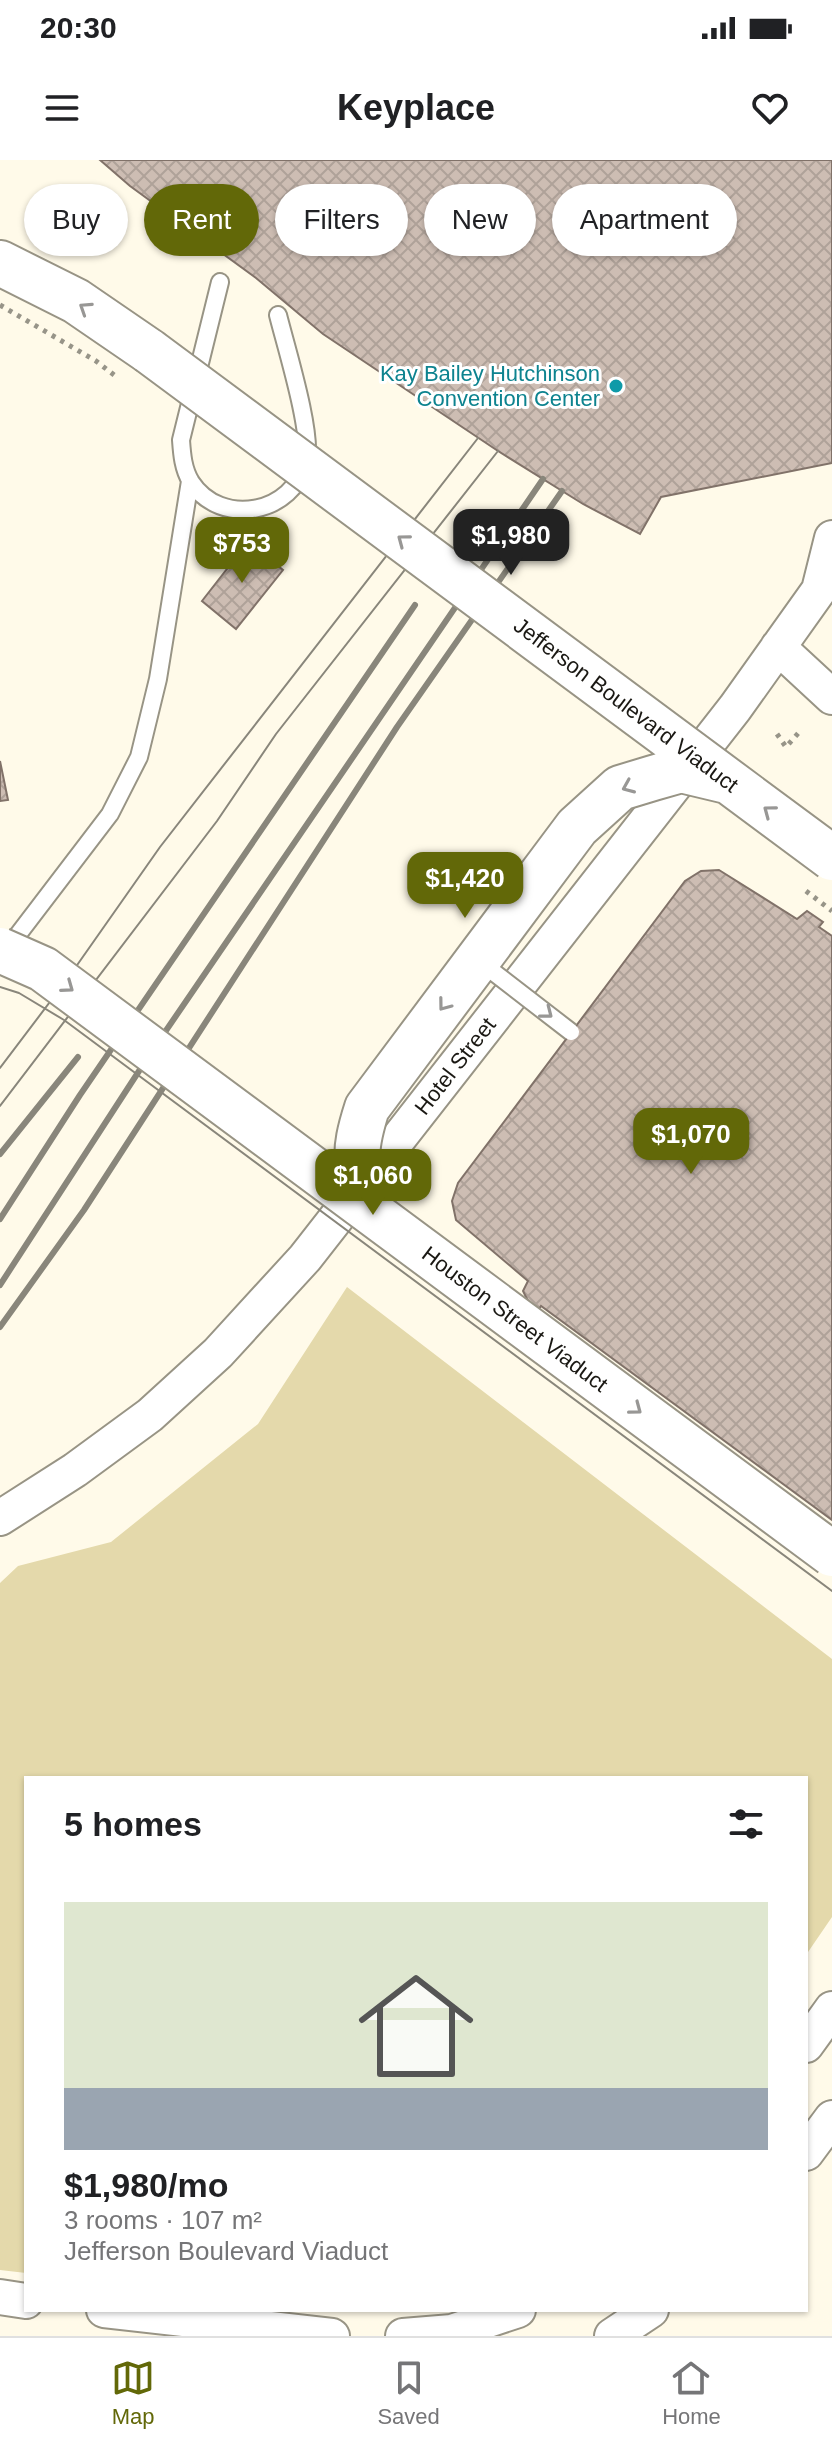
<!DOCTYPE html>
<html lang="en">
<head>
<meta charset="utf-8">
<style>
	body { margin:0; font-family:Arial,sans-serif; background:#f6f6f6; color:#202124; height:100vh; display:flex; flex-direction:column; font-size:30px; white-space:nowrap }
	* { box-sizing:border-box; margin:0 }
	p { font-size:26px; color:#757577 }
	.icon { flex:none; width:44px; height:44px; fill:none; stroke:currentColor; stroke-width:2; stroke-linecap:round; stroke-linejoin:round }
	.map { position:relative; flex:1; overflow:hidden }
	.sheet { position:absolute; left:24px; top:1616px; width:784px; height:536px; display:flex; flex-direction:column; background:#fff; border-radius:0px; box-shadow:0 2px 6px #0004 }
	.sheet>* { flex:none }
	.banner { position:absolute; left:24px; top:24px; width:784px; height:72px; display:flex; gap:16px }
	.price { position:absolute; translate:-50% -68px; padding:0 18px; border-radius:16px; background:#626808; color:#fff; font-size:26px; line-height:52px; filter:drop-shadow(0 2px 4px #0008) }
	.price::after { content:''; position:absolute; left:50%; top:48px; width:24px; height:18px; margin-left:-12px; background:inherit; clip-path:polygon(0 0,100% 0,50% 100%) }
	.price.active { background:#222; color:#fff }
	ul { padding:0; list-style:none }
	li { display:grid; align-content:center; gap:16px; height:424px; padding:0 40px }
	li+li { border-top:2px solid #e0e0e0 }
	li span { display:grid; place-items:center; height:248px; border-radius:0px; color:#555 }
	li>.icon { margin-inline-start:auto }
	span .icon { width:144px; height:144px; fill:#fffc; stroke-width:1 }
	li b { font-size:34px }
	h2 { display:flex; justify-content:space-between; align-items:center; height:96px; padding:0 40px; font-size:34px }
	.tag { padding:0 28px; border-radius:36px; background:#fff; box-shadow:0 2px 6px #0004; font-size:28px; line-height:72px }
	.tag.active { background:#626808; color:#fff }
	.status { display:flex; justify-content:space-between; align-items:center; height:56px; padding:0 40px; background:#fff; direction:ltr }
	.status svg { height:22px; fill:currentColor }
	header { display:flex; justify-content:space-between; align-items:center; height:104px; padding:0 40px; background:#fff; font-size:36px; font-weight:800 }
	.dock { display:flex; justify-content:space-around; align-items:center; height:112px; border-top:2px solid #e0e0e0; background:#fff; font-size:22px; color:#757577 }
	.dock a { display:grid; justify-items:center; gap:4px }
	.dock .active { color:#626808 }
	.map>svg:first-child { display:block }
</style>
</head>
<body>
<div class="status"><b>20:30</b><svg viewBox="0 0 49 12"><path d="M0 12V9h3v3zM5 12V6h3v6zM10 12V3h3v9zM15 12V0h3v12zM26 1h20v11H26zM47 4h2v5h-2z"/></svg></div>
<header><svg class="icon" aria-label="menu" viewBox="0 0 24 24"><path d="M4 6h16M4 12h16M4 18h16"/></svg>Keyplace<svg class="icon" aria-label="heart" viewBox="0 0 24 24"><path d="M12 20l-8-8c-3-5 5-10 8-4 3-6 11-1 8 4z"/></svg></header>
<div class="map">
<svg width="832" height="2176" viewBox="0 0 832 2176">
	<defs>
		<pattern id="building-cross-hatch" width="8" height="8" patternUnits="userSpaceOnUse" patternTransform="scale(2)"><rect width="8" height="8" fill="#cdbdb3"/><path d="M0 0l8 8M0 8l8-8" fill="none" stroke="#afa299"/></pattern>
	</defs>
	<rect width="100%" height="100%" fill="#fffae9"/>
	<path fill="#e4d9ab" d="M347,1127L832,1499V1757L806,1795V1618H26V2113L0,2110V1423L18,1406L111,1382L258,1264Z"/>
	<path fill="url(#building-cross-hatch)" stroke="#817269" stroke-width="2" d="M100,0H832V303L661,337L640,374L583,344L498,291L323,174L256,118L130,26Z
		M248,382L283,410L236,469L202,441Z
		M0,601L8,640L0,641Z
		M719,710L797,759L807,751L823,762L819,767L832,776V1360L541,1146L539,1149L528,1141L523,1131L528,1121L456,1060L452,1041L458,1023L685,721L701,711Z"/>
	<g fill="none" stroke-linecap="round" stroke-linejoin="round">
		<defs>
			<path id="service" d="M220,122L181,280C182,294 183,309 191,322C221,368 294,354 306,301C313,274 286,187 278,155
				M7,789L110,654L139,597L158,519L190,321"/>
			<path id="minor" d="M778,487L832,537
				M0,1358L75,1310L150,1255L218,1193L305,1098L735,548L819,430L832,378
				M806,1885L832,1849
				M806,1993L832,1958
				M0,2137L26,2141
				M104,2150L332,2176
				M403,2176L452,2172L518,2150
				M612,2176L651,2150"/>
			<path id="secondary" d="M0,103L76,141L149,191"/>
		</defs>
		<use href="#service" stroke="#989485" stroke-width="20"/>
		<use href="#minor" stroke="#989485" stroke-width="38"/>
		<use href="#secondary" stroke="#989485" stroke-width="48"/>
		<path stroke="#979488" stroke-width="5" stroke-dasharray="4 6" stroke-linecap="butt" d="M777,574L786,587L801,570"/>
		<use href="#service" stroke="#fff" stroke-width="16"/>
		<use href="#minor" stroke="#fff" stroke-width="34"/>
		<use href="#secondary" stroke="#fff" stroke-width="44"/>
		<path stroke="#89867b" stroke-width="2" d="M0,827L19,833L64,860L832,1431
			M0,908L68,818L160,687L478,278
			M0,946L217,661L276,574L498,291"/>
		<path stroke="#89867b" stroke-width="6" d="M0,994L78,897
			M0,1059L80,935L415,445
			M0,1125L152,891L543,319
			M0,1167L84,1050L397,567L562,331"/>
		<defs>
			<path id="service-bridge" d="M479,801L571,872"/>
			<path id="secondary-bridge" d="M149,191L832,698
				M0,790L43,809L832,1394
				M374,1054C356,1006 351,998 367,948L577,667L620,628L653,618L681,610L727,621"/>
		</defs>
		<use href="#service-bridge" stroke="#989485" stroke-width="20" stroke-linecap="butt"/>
		<use href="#secondary-bridge" stroke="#989485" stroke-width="48" stroke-linecap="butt"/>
		<path stroke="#979488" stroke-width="5" stroke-dasharray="4 6" stroke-linecap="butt" d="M0,145L96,201L118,218
			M806,731L832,751"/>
		<use href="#service-bridge" stroke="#fff" stroke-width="16"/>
		<use href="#secondary-bridge" stroke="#fff" stroke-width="44"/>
	</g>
	<defs><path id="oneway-chevron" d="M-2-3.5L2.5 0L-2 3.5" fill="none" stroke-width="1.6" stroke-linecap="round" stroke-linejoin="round" transform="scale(2)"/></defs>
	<g stroke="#989795">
		<use href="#oneway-chevron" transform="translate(85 148) rotate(-147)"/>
		<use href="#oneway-chevron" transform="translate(403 380) rotate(-143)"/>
		<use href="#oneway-chevron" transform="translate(628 627) rotate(157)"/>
		<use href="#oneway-chevron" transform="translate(769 651) rotate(-143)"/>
		<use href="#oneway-chevron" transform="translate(68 827) rotate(36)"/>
		<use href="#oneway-chevron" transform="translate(444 845) rotate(127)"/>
		<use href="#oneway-chevron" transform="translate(547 853) rotate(38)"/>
		<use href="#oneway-chevron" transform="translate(636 1249) rotate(37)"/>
	</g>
	<circle fill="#0f9aa8" stroke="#fff" stroke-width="3" cx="616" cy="226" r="8"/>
	<g text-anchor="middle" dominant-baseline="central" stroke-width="6" stroke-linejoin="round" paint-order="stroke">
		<g font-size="22" fill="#0d838f" stroke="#fff" text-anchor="end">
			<text x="600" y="213">Kay Bailey Hutchinson<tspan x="600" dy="25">Convention Center</tspan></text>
		</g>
		<g font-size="22" fill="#1a1813" stroke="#fff">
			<text transform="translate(626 545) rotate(37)">Jefferson Boulevard Viaduct</text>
			<text transform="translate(455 906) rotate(-52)">Hotel Street</text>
			<text transform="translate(515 1159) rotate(37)">Houston Street Viaduct</text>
		</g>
	</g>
</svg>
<b class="price active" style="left:511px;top:417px">$1,980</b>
<b class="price" style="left:242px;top:425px">$753</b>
<b class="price" style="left:465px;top:760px">$1,420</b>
<b class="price" style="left:691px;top:1016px">$1,070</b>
<b class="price" style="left:373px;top:1057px">$1,060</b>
<div class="banner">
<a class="tag">Buy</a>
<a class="tag active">Rent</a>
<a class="tag">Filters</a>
<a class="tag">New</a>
<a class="tag">Apartment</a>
</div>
<section class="sheet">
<h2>5 homes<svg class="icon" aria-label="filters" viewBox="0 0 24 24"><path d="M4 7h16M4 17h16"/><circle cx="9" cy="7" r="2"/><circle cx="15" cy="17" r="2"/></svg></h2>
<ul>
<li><span style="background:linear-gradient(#dfe7d0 75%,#9aa5b1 0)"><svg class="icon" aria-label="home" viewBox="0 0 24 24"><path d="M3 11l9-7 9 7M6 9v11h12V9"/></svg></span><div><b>$1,980/mo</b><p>3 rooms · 107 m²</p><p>Jefferson Boulevard Viaduct</p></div></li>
</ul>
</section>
</div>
<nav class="dock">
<a class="active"><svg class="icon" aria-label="map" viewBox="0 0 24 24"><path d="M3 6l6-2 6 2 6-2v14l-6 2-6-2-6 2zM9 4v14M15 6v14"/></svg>Map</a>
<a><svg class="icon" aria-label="saved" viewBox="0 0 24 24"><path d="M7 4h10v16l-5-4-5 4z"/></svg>Saved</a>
<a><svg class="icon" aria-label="home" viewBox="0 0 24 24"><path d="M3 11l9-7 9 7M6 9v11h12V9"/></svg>Home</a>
</nav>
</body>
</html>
